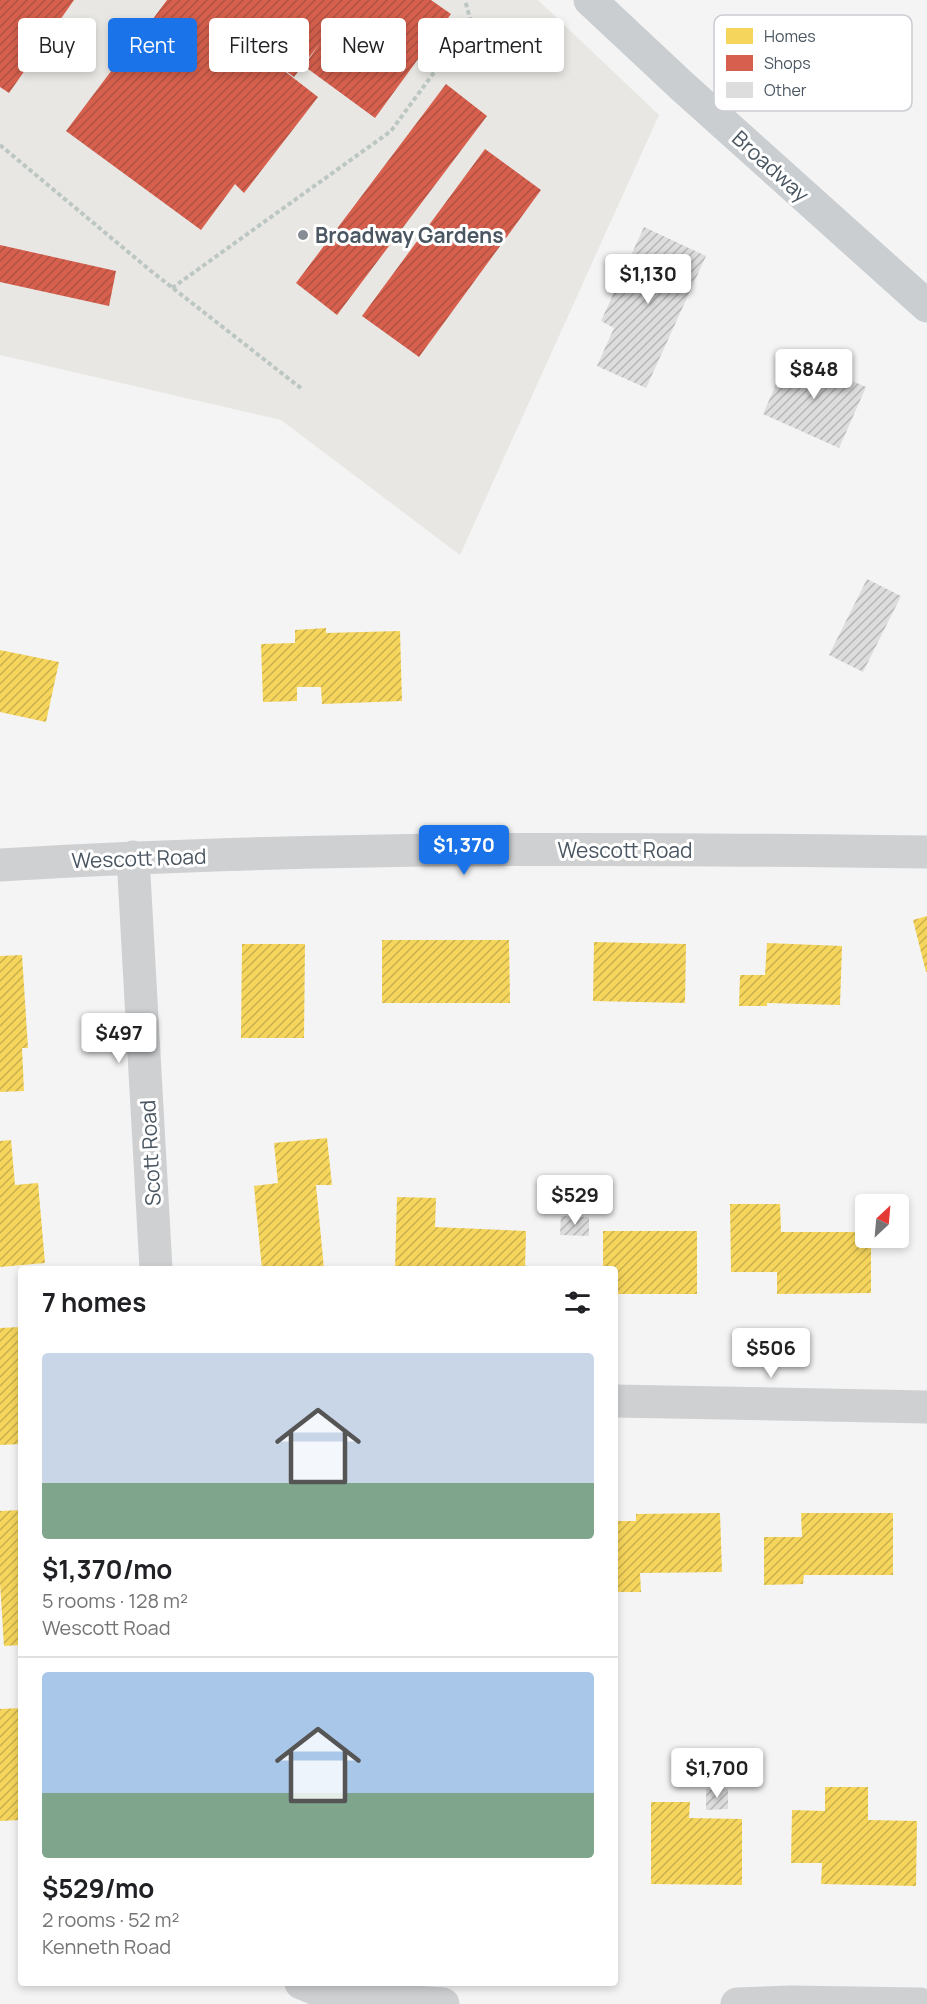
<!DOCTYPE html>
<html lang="en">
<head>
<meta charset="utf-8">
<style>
	body { margin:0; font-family:Manrope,sans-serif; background:#f2f2f2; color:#202124; height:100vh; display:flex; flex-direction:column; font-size:22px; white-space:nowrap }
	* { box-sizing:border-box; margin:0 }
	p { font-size:20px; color:#757577 }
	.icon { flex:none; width:33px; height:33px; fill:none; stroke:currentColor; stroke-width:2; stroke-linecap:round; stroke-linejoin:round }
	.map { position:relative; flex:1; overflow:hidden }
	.drawer { position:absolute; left:18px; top:1266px; width:600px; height:720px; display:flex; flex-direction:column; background:#fff; border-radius:6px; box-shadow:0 3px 9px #0003 }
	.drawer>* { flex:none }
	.guide { position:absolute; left:18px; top:18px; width:600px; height:54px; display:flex; gap:12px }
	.needle { width:39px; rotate:26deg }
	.tools { position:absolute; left:855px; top:1194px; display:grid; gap:12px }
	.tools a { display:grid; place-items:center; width:54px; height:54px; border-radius:6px; background:#fff; box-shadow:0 3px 9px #0003; font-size:30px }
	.price { position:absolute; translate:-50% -51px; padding:0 14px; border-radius:6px; background:#fff; color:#222; font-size:20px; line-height:39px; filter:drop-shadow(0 2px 3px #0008) }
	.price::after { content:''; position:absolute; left:50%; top:36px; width:18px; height:14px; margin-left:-9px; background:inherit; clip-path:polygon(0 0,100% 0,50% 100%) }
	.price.current { background:#1a73e8; color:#fff }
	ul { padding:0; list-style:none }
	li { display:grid; align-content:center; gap:12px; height:318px; padding:0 24px }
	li+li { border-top:2px solid #e0e0e0 }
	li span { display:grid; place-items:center; height:186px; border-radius:6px; color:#555 }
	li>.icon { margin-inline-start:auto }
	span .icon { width:108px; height:108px; fill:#fffc; stroke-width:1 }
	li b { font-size:26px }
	h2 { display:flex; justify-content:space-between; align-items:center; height:72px; padding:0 24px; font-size:26px }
	.chip { padding:0 21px; border-radius:6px; background:#fff; box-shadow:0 3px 9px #0003; font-size:21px; line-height:54px }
	.chip.current { background:#1a73e8; color:#fff }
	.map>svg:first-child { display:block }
</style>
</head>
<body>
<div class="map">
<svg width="927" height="2004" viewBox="0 0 927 2004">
	<defs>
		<pattern id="homes-hatch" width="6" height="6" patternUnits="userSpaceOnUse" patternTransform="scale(1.5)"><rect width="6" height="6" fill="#f6d55c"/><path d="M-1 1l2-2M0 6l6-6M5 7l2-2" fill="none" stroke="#c9b04f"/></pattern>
		<pattern id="shops-hatch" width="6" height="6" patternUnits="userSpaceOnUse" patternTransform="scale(1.5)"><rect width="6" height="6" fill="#d6604d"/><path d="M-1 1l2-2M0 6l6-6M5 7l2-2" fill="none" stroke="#b05243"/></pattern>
		<pattern id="building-hatch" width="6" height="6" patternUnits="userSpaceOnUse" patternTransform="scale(1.5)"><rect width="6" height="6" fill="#ddddde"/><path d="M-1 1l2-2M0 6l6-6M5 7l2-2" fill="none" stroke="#b5b6b7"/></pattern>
	</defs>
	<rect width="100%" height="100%" fill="#f4f4f4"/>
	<path fill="#e8e7e3" d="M0,0H538L659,115L460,555L281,420L0,355Z"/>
	<path fill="url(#homes-hatch)" d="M326,628V633L400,631L402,701L322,704L321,687H297V701L263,702L261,644L295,643V630Z
		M0,650L59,662L46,722L0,712Z
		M927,916V972H926L913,920Z
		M382,940H509L510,1003H382Z
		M594,942L686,944L685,1003L593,1001Z
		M767,943L842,946L840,1005L767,1003V1006H739L740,975H765Z
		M242,944H305L304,1038H241Z
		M22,955L28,1048H22L24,1091L0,1092V956Z
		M327,1138L332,1185H316L324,1269H262L254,1186L278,1183L274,1143Z
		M11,1140L15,1185L38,1183L45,1263L0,1267V1141Z
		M397,1197L436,1198L435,1227L526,1231L525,1269H395Z
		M730,1204H780L781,1232H866V1238H871V1293L777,1294V1272H731Z
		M603,1231H697V1294H615V1269H603Z
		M21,1327V1444L0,1445V1328Z
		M21,1510V1645L4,1646L0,1583V1511Z
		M720,1513L722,1572L640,1573L641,1592H615V1521H636V1514Z
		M801,1513H893V1575H804L803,1584L764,1585V1537H802Z
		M21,1708V1820L0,1821V1709Z
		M825,1787H868V1820L917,1821L916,1886L821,1884L822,1863H791L792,1810L825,1811Z
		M651,1802H690L689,1818L742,1819V1885L651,1884Z"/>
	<path fill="url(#shops-hatch)" d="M0,0H74L9,93L0,87Z
		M167,0H431L451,14L375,118L304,66L320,43L294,77L238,35L318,97L244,193L235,184L201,230L66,131L133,42L135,43Z
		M446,84L487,116L337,315L296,283Z
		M485,149L541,190L419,357L362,316Z
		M0,245L116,271L109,306L0,282Z"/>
	<path fill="url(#building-hatch)" d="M644,227L706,256L646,388L597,366L614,328L601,321Z
		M790,353L866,387L839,448L763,414Z
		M867,579L901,596L863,672L829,655Z
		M561,1216L589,1217V1236L560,1235Z
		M706,1789H728V1809L706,1810Z"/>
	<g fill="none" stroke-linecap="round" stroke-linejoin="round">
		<path stroke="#bcc7c4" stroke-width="4" stroke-dasharray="4.5 3" stroke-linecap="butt" d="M0,145L151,271L302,389
			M172,288L391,131L471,22L465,0"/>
		<path stroke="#ced0d2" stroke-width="33" d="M133,857L156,1269
			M0,865C308,846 618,848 927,852
			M615,1401L927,1407
			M301,1983L336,1997L443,2004
			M737,2004L791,2002L920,2004"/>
		<path stroke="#caced1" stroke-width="33" d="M590,0L683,87L927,306"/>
	</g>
	<circle fill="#868d94" stroke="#fff" stroke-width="2" cx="303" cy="235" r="6"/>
	<g text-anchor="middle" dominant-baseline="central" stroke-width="6" stroke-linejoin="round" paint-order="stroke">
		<g font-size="21" fill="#4a5661" stroke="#fff">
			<text transform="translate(771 166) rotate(42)">Broadway</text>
			<text x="625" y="850">Wescott Road</text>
			<text transform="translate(139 858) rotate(-2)">Wescott Road</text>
			<text transform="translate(150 1153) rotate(-93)">Scott Road</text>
		</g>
		<g font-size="21" font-weight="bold" fill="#4a5661" stroke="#fff" text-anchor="start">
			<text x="315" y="235">Broadway Gardens</text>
		</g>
	</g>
	<rect x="714" y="15" width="198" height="96" rx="9" fill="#fff" stroke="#c9ccd0" stroke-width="1.5"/>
	<rect x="726" y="28" width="27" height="16" fill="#f6d55c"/>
	<rect x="726" y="55" width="27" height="16" fill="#d6604d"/>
	<rect x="726" y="82" width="27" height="16" fill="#ddddde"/>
	<g font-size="16" fill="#4a5661">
		<text x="764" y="42">Homes</text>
		<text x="764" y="69">Shops</text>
		<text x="764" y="96">Other</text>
	</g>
</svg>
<div class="tools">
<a><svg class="needle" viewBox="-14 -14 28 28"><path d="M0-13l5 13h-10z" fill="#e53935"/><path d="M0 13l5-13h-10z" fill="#757577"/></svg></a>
</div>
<b class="price" style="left:648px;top:305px">$1,130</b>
<b class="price" style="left:814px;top:400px">$848</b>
<b class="price current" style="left:464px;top:876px">$1,370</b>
<b class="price" style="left:119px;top:1064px">$497</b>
<b class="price" style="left:575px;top:1226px">$529</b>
<b class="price" style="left:771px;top:1379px">$506</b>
<b class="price" style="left:717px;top:1799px">$1,700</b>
<div class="guide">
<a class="chip">Buy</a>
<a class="chip current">Rent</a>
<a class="chip">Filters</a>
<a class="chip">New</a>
<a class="chip">Apartment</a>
</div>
<section class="drawer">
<h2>7 homes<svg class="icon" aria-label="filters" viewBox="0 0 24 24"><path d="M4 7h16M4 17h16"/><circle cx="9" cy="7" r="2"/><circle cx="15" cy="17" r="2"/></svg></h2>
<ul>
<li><span style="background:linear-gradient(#c9d6e8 70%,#7fa58c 0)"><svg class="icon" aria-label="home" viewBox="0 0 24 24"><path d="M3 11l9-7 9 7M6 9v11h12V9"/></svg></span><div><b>$1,370/mo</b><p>5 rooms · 128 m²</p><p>Wescott Road</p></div></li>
<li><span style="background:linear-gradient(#a9c7e8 65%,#7fa58c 0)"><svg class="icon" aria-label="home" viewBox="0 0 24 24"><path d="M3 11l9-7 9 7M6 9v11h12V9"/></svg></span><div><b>$529/mo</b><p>2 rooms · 52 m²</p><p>Kenneth Road</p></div></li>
</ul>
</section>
</div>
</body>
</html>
